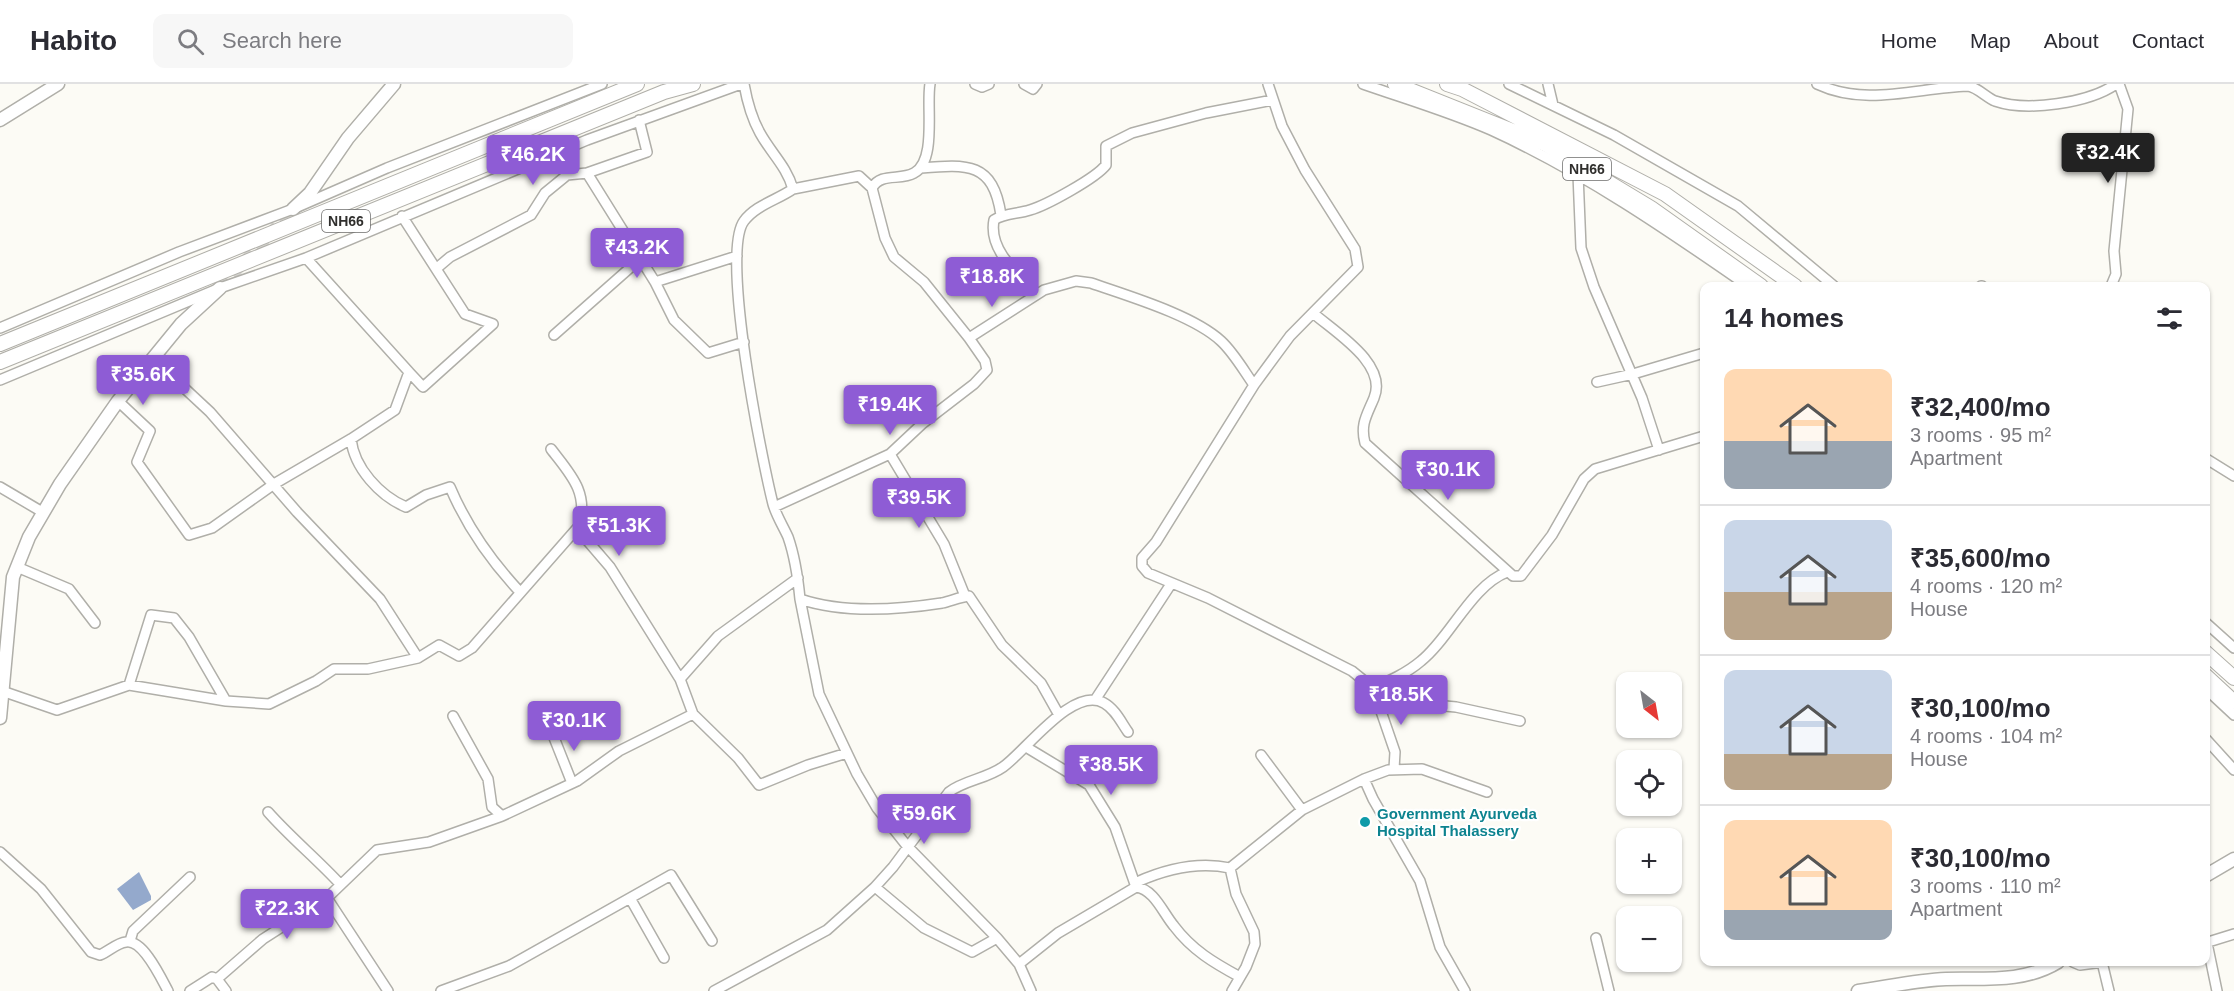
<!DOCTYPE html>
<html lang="en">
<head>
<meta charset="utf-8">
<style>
	body { margin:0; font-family:Arial,sans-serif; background:#f7f7f7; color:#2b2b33; height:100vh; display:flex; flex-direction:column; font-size:22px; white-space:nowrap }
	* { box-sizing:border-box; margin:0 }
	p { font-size:20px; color:#7c7c81 }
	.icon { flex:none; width:33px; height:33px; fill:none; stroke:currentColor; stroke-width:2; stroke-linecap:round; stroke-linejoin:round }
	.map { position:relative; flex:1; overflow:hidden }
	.sheet { position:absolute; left:1700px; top:198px; width:510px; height:684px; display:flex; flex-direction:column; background:#fff; border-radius:12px; box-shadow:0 2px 4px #0004 }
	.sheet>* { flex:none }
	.needle { width:39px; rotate:149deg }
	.fabs { position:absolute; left:1616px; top:588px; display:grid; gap:12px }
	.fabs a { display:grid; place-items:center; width:66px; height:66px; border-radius:12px; background:#fff; box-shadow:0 2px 4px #0004; font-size:30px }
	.price { position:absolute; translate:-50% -51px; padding:0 14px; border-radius:6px; background:#8e5cd5; color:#fff; font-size:20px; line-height:39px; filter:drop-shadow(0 2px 3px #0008) }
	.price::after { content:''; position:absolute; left:50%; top:36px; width:18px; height:14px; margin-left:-9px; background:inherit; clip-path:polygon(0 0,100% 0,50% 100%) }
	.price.active { background:#222; color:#fff }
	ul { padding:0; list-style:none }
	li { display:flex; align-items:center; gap:18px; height:150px; padding:0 24px }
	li+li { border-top:2px solid #e1e1e2 }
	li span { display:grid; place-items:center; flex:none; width:168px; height:120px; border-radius:12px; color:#555 }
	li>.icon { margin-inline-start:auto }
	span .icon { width:72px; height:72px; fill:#fffc; stroke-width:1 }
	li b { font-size:26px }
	h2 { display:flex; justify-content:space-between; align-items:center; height:72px; padding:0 24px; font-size:26px }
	header { display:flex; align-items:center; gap:36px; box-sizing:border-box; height:84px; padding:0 30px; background:#fff; border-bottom:2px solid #e1e1e2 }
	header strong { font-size:28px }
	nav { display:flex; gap:33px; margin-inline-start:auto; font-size:21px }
	.search { width:420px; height:54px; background:#f7f7f7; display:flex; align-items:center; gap:15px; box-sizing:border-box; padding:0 21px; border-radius:12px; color:#7c7c81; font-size:22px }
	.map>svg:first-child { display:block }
</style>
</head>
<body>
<header>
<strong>Habito</strong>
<div class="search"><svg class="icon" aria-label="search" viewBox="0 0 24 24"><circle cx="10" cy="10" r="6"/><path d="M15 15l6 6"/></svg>Search here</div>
<nav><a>Home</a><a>Map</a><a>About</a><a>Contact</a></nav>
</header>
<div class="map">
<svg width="2234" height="907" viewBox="0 0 2234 907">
	<rect width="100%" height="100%" fill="#fcfbf5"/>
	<path fill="#94a9cc" d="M139,788L151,812V816L133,826L117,805Z"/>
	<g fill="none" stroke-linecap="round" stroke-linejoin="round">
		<path stroke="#d3d2cd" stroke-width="12" stroke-dasharray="12 6" stroke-linecap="butt" d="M220,204L293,125"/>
		<defs>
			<path id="minor" d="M744,0C747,17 751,33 760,49C771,69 787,83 793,105C777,116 756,121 744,137C720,169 762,376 773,420C776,431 783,442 788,453C795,473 798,494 800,515C844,530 897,526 942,519C951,517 960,513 969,512L1002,561L1041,599L1059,631
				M930,0C926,22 937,77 914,89C900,97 881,88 872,104L885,154L894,173L924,198L969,254L1044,206L1076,197L1091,199C1128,212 1193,231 1221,257C1234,269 1244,287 1254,301
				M975,0L982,3L989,0
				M1024,0L1033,5L1037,0
				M1268,0L1282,42L1305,86L1355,165L1358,183L1290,252L1254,301L1156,458L1142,474V482L1148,489L1208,514L1352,587L1373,604L1402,618L1456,623L1520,637
				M1363,0C1406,15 1450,28 1491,46C1583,88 1666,145 1748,202
				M1509,0L1614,51L1738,122L1834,202
				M1548,0L1553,21
				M1817,0C1866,23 1916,4 1967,2C1976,2 1987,14 1995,17C2027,28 2089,19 2116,0
				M921,84C968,80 993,78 1001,131
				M587,89L655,198L737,172
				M1578,90L1581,164L1594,203L1642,314L1659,366
				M793,105L859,92L872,104
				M402,132L465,230L493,240L423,303L409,288
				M437,184L450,173L531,131L545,109L567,91L587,89L647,68L639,36
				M655,198L674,236L708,269L744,258
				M1981,202H1982
				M2111,202L2116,190L2114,167L2128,25L2119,0
				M1037,210C1018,190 988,166 994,136C1004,129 1018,130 1030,126C1047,121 1096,94 1106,81V62L1132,49L1206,29L1273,16
				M1313,229C1336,249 1388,280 1374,314C1367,331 1360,340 1365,359L1513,492H1521L1552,451L1584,395L1595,385L1704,352
				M0,244L179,168L293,125L387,84L602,0
				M554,251L640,175
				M152,274L210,328L297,428L380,515L418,574L439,561L459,572L472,564L579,442
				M0,296L220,204L306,174L587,56L741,0
				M1597,298L1633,290L1704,269
				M118,317L150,347L137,378L189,451L212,444L274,400L351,355L395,326L409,288L306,174
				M351,355C354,384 380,412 406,423L426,411L450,403C467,443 490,476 520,508
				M551,365C570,390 589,408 579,442L586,455L610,483L680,595
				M890,370L944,460L965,512
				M2205,374L2234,392
				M0,403L44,429
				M774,423L890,370L922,340L974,300L987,286L985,277L969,254
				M17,483L69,505L95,539
				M800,515L819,610L857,690L877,724L907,762L997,854
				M2205,538L2234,564
				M1373,604C1389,597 1407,589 1421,577C1450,554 1471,502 1507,488
				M1373,604L1395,668L1394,685
				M2205,604L2234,631
				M2,607L57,626L129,601
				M1095,616L1171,500
				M226,617L129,601L151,531L174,534L189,553L226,617L269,620L316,597L334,585H368L418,574
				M693,630L738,674L759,701L808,681L847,669
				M453,632L488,695L492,723L502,732
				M551,646L572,699
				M2205,654L2234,686
				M1026,663L1089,701L1115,743L1136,803
				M1261,671L1302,726
				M268,728C291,754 317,775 340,800
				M0,768L41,805L91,868L100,871C109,867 117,859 126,858C143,855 161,894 168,907
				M1230,784L1236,810L1254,848L1255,860L1246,883L1232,907
				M1137,798C1166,785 1197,777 1230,784L1302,726L1364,695
				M327,814L388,907
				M630,814L664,874
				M1596,854L1609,907
				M130,857L133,847L190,793
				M2205,859L2234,850
				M2207,859L2217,907
				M2073,878L2080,881L2103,878
				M2102,878L2109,907
				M1019,880L1058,849L1136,803C1154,805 1163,829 1174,842C1192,866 1214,879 1240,893
				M217,895L263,855L327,814L377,766L429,758L502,732L577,697L619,667L693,630L680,595L718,552L798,494
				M190,907L212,893L217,895L226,907
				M441,907L509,882L671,791L712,857
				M714,907L827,846L875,803
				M1031,907L1019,880L997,854L972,868L924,844L875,803L893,783L949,708C965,696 986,695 1003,683C1025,668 1073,601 1104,619C1115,625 1121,638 1128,648
				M1465,907L1440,863L1420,797L1373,715L1364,695L1388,686L1422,685L1487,708"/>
			<path id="major" d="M0,36L58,0
				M293,125L310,109L348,54L394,0
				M0,634L13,493L29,453L60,400L118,317L181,240L220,204
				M2205,792L2234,775
				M1858,907C1887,903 1917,896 1946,895C1984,894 2024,899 2058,878"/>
			<path id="highway" d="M1395,0L1545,60L1651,124L1761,202
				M1447,0L1462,5L1665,110L1795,202
				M0,260L637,0
				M0,278L664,8L693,0
				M2205,568L2234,594
				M2205,591L2234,618"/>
		</defs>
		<use href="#minor" stroke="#b0afa9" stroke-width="12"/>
		<use href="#major" stroke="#b0afa9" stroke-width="15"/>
		<use href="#highway" stroke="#b0afa9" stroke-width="16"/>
		<use href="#minor" stroke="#fff" stroke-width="9"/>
		<use href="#major" stroke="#fff" stroke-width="12"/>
		<use href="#highway" stroke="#fff" stroke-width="14"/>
	</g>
	<circle fill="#0f9aa8" stroke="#fff" stroke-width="2" cx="1365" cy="738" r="6"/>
	<g text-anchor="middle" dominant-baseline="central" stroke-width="4.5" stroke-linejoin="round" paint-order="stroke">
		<g fill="#fff" stroke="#6e6d6c" stroke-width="1.5">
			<rect x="1563" y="74" width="48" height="22" rx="4.5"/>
			<rect x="322" y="126" width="48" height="22" rx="4.5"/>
		</g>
		<g font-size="14" font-weight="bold" fill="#302f2d">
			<text x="1587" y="85">NH66</text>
			<text x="346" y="137">NH66</text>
		</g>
		<g font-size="15" font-weight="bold" fill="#0d838f" stroke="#fff" text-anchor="start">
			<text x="1377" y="729">Government Ayurveda<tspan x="1377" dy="17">Hospital Thalassery</tspan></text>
		</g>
	</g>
</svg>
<div class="fabs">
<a><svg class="needle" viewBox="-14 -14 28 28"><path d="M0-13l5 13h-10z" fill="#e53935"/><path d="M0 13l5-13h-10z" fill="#7c7c81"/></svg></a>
<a><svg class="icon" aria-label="locate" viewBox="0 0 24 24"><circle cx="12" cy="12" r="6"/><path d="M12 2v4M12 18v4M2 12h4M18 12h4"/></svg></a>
<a>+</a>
<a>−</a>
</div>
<b class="price active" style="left:2108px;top:100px">₹32.4K</b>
<b class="price" style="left:533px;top:102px">₹46.2K</b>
<b class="price" style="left:637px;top:195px">₹43.2K</b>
<b class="price" style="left:992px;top:224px">₹18.8K</b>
<b class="price" style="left:143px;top:322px">₹35.6K</b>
<b class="price" style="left:890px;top:352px">₹19.4K</b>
<b class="price" style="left:1448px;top:417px">₹30.1K</b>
<b class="price" style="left:919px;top:445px">₹39.5K</b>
<b class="price" style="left:619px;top:473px">₹51.3K</b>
<b class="price" style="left:1401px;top:642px">₹18.5K</b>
<b class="price" style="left:574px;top:668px">₹30.1K</b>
<b class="price" style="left:1111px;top:712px">₹38.5K</b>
<b class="price" style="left:924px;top:761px">₹59.6K</b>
<b class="price" style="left:287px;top:856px">₹22.3K</b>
<section class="sheet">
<h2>14 homes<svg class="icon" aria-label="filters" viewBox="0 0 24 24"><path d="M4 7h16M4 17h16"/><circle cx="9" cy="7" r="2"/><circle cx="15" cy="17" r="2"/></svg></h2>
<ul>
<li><span style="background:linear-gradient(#ffd9b3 60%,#9aa5b1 0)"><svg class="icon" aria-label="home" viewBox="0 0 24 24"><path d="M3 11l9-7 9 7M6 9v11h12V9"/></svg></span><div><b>₹32,400/mo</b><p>3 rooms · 95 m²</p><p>Apartment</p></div></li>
<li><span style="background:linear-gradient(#c9d6e8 60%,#b9a48a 0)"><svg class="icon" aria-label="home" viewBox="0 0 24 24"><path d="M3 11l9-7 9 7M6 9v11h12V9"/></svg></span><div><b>₹35,600/mo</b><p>4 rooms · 120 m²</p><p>House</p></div></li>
<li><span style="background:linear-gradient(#c9d6e8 70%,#b9a48a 0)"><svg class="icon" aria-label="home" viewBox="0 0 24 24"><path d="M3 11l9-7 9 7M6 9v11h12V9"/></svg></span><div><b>₹30,100/mo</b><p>4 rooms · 104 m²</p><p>House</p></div></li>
<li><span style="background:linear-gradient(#ffd9b3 75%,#9aa5b1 0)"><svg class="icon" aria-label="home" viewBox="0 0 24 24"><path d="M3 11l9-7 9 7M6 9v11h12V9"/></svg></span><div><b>₹30,100/mo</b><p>3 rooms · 110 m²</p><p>Apartment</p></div></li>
</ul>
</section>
</div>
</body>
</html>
